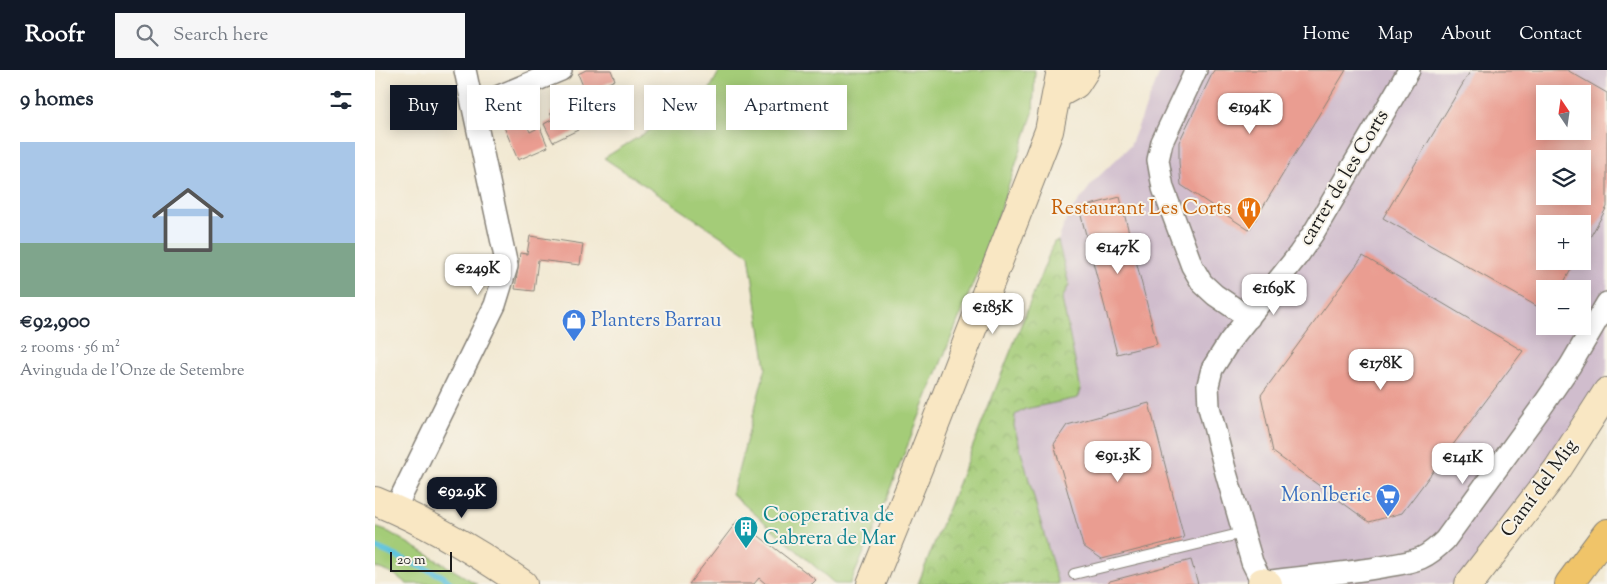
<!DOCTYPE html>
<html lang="en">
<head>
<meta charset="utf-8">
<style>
	body { margin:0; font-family:"Sorts Mill Goudy",serif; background:#f6f6f7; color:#1f2937; height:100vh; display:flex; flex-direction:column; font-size:19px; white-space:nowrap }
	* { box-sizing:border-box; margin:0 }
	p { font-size:16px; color:#747a83 }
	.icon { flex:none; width:28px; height:28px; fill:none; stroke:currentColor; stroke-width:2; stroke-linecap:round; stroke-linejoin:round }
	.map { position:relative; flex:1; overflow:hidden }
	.drawer { display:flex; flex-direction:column; background:#fff; width:375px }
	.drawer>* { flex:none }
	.banner { position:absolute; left:15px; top:15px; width:475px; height:45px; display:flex; gap:10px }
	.needle { width:32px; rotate:347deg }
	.tools { position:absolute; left:1161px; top:15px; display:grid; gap:10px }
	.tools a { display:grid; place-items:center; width:55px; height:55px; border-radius:0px; background:#fff; box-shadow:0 2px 12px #0003; font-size:25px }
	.scale { position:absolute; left:15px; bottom:12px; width:62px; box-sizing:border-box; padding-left:5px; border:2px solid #1c1c1c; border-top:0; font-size:14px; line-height:18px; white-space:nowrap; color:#1c1c1c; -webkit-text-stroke:4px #f7f3e8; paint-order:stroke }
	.price { position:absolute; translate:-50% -42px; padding:0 11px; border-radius:10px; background:#fff; color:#222; font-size:16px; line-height:32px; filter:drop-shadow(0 1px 2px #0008) }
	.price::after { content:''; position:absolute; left:50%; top:30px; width:15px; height:11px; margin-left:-8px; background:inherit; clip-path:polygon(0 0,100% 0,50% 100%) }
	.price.on { background:#111827; color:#fff }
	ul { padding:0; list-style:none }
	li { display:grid; align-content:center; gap:10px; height:265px; padding:0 20px }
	li span { display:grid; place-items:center; height:155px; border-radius:0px; color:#555 }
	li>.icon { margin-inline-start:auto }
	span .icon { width:90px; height:90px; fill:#fffc; stroke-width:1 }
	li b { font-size:21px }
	h2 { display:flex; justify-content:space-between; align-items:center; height:60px; padding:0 20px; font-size:21px }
	.tag { padding:0 18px; border-radius:0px; background:#fff; box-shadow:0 2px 12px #0003; font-size:18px; line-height:45px }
	.tag.on { background:#111827; color:#fff }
	header { display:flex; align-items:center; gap:30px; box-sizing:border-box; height:70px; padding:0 25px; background:#111827; color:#fff }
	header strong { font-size:24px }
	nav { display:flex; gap:28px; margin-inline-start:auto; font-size:18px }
	.search { width:350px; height:45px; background:#f6f6f7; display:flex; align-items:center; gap:12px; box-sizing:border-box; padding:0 18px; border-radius:0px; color:#747a83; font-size:19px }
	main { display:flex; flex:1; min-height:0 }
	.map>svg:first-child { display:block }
</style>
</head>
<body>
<header>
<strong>Roofr</strong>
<div class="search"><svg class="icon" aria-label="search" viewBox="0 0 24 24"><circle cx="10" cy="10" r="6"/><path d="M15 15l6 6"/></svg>Search here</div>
<nav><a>Home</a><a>Map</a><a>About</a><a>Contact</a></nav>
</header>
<main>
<section class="drawer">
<h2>9 homes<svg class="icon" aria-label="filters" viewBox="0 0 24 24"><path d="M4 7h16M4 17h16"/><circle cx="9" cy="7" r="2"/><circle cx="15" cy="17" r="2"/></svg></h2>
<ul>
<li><span style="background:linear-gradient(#a9c7e8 65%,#7fa58c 0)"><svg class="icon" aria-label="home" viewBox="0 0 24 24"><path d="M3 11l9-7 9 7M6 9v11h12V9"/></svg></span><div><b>€92,900</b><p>2 rooms · 56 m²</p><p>Avinguda de l'Onze de Setembre</p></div></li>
</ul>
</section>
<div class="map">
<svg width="1232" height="514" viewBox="0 0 1232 514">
	<defs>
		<pattern id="park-crowns" width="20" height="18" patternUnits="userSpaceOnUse" patternTransform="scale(1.25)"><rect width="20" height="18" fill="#a4cc78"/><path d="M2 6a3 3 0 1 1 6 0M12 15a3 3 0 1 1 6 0" fill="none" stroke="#8daf67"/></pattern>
	</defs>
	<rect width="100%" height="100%" fill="#f7f3e8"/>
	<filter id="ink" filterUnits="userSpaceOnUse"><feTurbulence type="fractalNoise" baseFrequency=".02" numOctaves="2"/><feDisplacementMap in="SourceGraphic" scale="10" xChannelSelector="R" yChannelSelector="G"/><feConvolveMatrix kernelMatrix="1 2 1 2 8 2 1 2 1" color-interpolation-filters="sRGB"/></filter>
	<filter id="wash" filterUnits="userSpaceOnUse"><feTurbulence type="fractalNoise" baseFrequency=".0096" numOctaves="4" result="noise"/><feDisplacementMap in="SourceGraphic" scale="20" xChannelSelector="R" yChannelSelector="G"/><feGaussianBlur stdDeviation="1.12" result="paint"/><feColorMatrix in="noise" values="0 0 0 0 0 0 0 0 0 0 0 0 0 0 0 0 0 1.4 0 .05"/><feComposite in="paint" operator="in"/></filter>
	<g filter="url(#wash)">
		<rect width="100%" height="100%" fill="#f2e9d3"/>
		<path fill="#d0bdcd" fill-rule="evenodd" d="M786,0H1232V302L1207,345L1085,514H683L639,356L640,344L650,339L703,328L706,320L687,229L694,215L683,171L692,147L719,111L755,76ZM1170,24H1208V61H1170ZM1170,89H1208V126H1170ZM1170,154H1208V191H1170ZM1170,219H1208V256H1170Z"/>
		<path fill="#a4cc78" stroke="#60744a" d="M345,0H660L658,43L614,174L492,476L475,514H460L357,424L391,297L374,185L229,88L331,26Z
			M0,457L14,462L102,514H32L20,505L0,497Z"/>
		<path fill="url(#park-crowns)" stroke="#60744a" d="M683,171L694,215L687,229L706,320L703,328L650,339L640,345L639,356L683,514H543L679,172Z"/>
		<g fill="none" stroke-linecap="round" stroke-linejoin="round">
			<path stroke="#5fc3dd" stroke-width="6" d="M0,477L67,506L77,514"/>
		</g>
		<g id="blocks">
			<path fill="#ea9d91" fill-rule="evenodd" d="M211,0H236L240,10L211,23L203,4Z
				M839,0H971L874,160L806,115L804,92V72Z
				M1096,0H1192L1232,23V137L1208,180V154H1170V191H1201L1185,219H1170V241L1008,148ZM1170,24H1208V61H1170ZM1170,89H1208V126H1170Z
				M189,31L203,60L178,72L169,54L178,49L175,43L180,40L178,36Z
				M143,51L145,55L151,53L155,62L165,57L173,77L143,90L129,57Z
				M745,127L782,274L742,284L704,138Z
				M155,166L208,174L205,195L163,190L159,221L140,219L145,183L152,184Z
				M988,186L1148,281L1027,443L994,452L898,382L886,325Z
				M774,333L809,468L727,489L708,476L679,374L692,355Z
				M363,450L441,510L437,514H391L384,508L379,514H314Z
				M816,490L823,514H733L735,511Z"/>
		</g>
	</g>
	<g filter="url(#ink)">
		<use href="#blocks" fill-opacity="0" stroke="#878278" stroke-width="1"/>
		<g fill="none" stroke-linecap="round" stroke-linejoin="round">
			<defs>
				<path id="lane" d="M699,504L868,463"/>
				<path id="street" d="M821,0L787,72L783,90L788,118L817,196L827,213L840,225L874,248
					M1034,0L939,162L924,184L854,272L837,299L833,315L834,337L851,403L877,492L887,512C925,507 963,504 1001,498C1016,495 1032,494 1046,488C1055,484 1063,477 1070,470L1166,338L1195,296L1232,233
					M110,32L186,0
					M20,439L120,235L132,196L90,0"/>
				<path id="secondary" d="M681,25L701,14L710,0
					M0,431C54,453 101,481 148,514
					M496,514L544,396L674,61L686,0
					M887,514V512L893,514
					M1094,514L1182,400L1232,322"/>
				<path id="highway" d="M1194,514L1232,463"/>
			</defs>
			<use href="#lane" stroke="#878278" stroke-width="12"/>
			<use href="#street" stroke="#878278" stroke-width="24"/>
			<use href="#secondary" stroke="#878278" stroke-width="30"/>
			<use href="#highway" stroke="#878278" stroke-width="30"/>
			<use href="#lane" stroke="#fff" stroke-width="10"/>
			<use href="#street" stroke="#fff" stroke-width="21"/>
			<use href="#secondary" stroke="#f9e7c3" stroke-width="28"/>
			<use href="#highway" stroke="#f0c469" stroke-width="28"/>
		</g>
	</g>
	<defs>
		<symbol id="restaurant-pin" viewBox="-11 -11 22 30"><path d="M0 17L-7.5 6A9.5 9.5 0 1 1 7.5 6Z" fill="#e8710a" stroke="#f7f3e8"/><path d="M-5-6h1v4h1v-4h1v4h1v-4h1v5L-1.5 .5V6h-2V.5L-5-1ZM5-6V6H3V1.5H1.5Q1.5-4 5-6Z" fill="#fff"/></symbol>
		<symbol id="shop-pin" viewBox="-11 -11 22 30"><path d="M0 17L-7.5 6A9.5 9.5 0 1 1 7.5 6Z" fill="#3f7fe0" stroke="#f7f3e8"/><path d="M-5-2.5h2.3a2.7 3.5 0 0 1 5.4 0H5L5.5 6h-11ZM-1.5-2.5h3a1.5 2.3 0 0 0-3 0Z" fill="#fff"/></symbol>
		<symbol id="supermarket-pin" viewBox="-11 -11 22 30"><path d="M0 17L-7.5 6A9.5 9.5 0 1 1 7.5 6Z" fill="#3f7fe0" stroke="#f7f3e8"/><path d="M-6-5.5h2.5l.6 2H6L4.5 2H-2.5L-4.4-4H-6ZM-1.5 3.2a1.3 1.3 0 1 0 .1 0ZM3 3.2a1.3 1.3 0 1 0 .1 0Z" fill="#fff"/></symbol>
		<symbol id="building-pin" viewBox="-11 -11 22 30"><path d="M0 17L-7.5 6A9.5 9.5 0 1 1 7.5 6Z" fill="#0f9aa8" stroke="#f7f3e8"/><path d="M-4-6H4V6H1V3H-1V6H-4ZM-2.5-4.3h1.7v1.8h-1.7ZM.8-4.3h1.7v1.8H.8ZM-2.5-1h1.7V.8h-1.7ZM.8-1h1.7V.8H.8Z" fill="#fff"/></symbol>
	</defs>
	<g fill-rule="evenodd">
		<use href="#restaurant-pin" x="860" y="125" width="28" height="38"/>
		<use href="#shop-pin" x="185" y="237" width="28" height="38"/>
		<use href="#supermarket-pin" x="999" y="412" width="28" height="38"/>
		<use href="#building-pin" x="357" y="444" width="28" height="38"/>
	</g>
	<g text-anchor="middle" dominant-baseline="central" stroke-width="4" stroke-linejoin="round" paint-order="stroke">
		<g font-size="20" fill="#1c1c1c" stroke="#f7f3e8">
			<text transform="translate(970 108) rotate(-59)">carrer de les Corts</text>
			<text transform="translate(1165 419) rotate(-54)">Camí del Mig</text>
		</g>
		<g font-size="20" fill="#c56008" stroke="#f7f3e8" text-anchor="end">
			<text x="856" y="139">Restaurant Les Corts</text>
		</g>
		<g font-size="20" fill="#366cbe" stroke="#f7f3e8" text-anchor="start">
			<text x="216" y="251">Planters Barrau</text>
			<text x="996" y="426" text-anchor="end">MonIberic</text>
		</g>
		<g font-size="20" fill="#0d838f" stroke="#f7f3e8" text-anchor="start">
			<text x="388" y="446">Cooperativa de<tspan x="388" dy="23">Cabrera de Mar</tspan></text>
		</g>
	</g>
</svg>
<div class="tools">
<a><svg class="needle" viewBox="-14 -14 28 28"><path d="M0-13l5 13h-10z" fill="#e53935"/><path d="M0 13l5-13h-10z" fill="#747a83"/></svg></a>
<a><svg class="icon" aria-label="layers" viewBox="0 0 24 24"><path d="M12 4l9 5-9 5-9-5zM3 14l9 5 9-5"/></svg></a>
<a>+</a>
<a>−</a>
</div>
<div class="scale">20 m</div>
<b class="price" style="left:875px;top:65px">€194K</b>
<b class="price" style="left:743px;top:205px">€147K</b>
<b class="price" style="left:103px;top:226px">€249K</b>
<b class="price" style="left:899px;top:246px">€169K</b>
<b class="price" style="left:618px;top:265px">€185K</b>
<b class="price" style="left:1006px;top:321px">€178K</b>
<b class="price" style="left:743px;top:413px">€91.3K</b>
<b class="price" style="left:1088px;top:415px">€141K</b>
<b class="price on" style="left:87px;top:449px">€92.9K</b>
<div class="banner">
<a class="tag on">Buy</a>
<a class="tag">Rent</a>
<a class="tag">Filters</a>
<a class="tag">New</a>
<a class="tag">Apartment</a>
</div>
</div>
</main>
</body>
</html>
